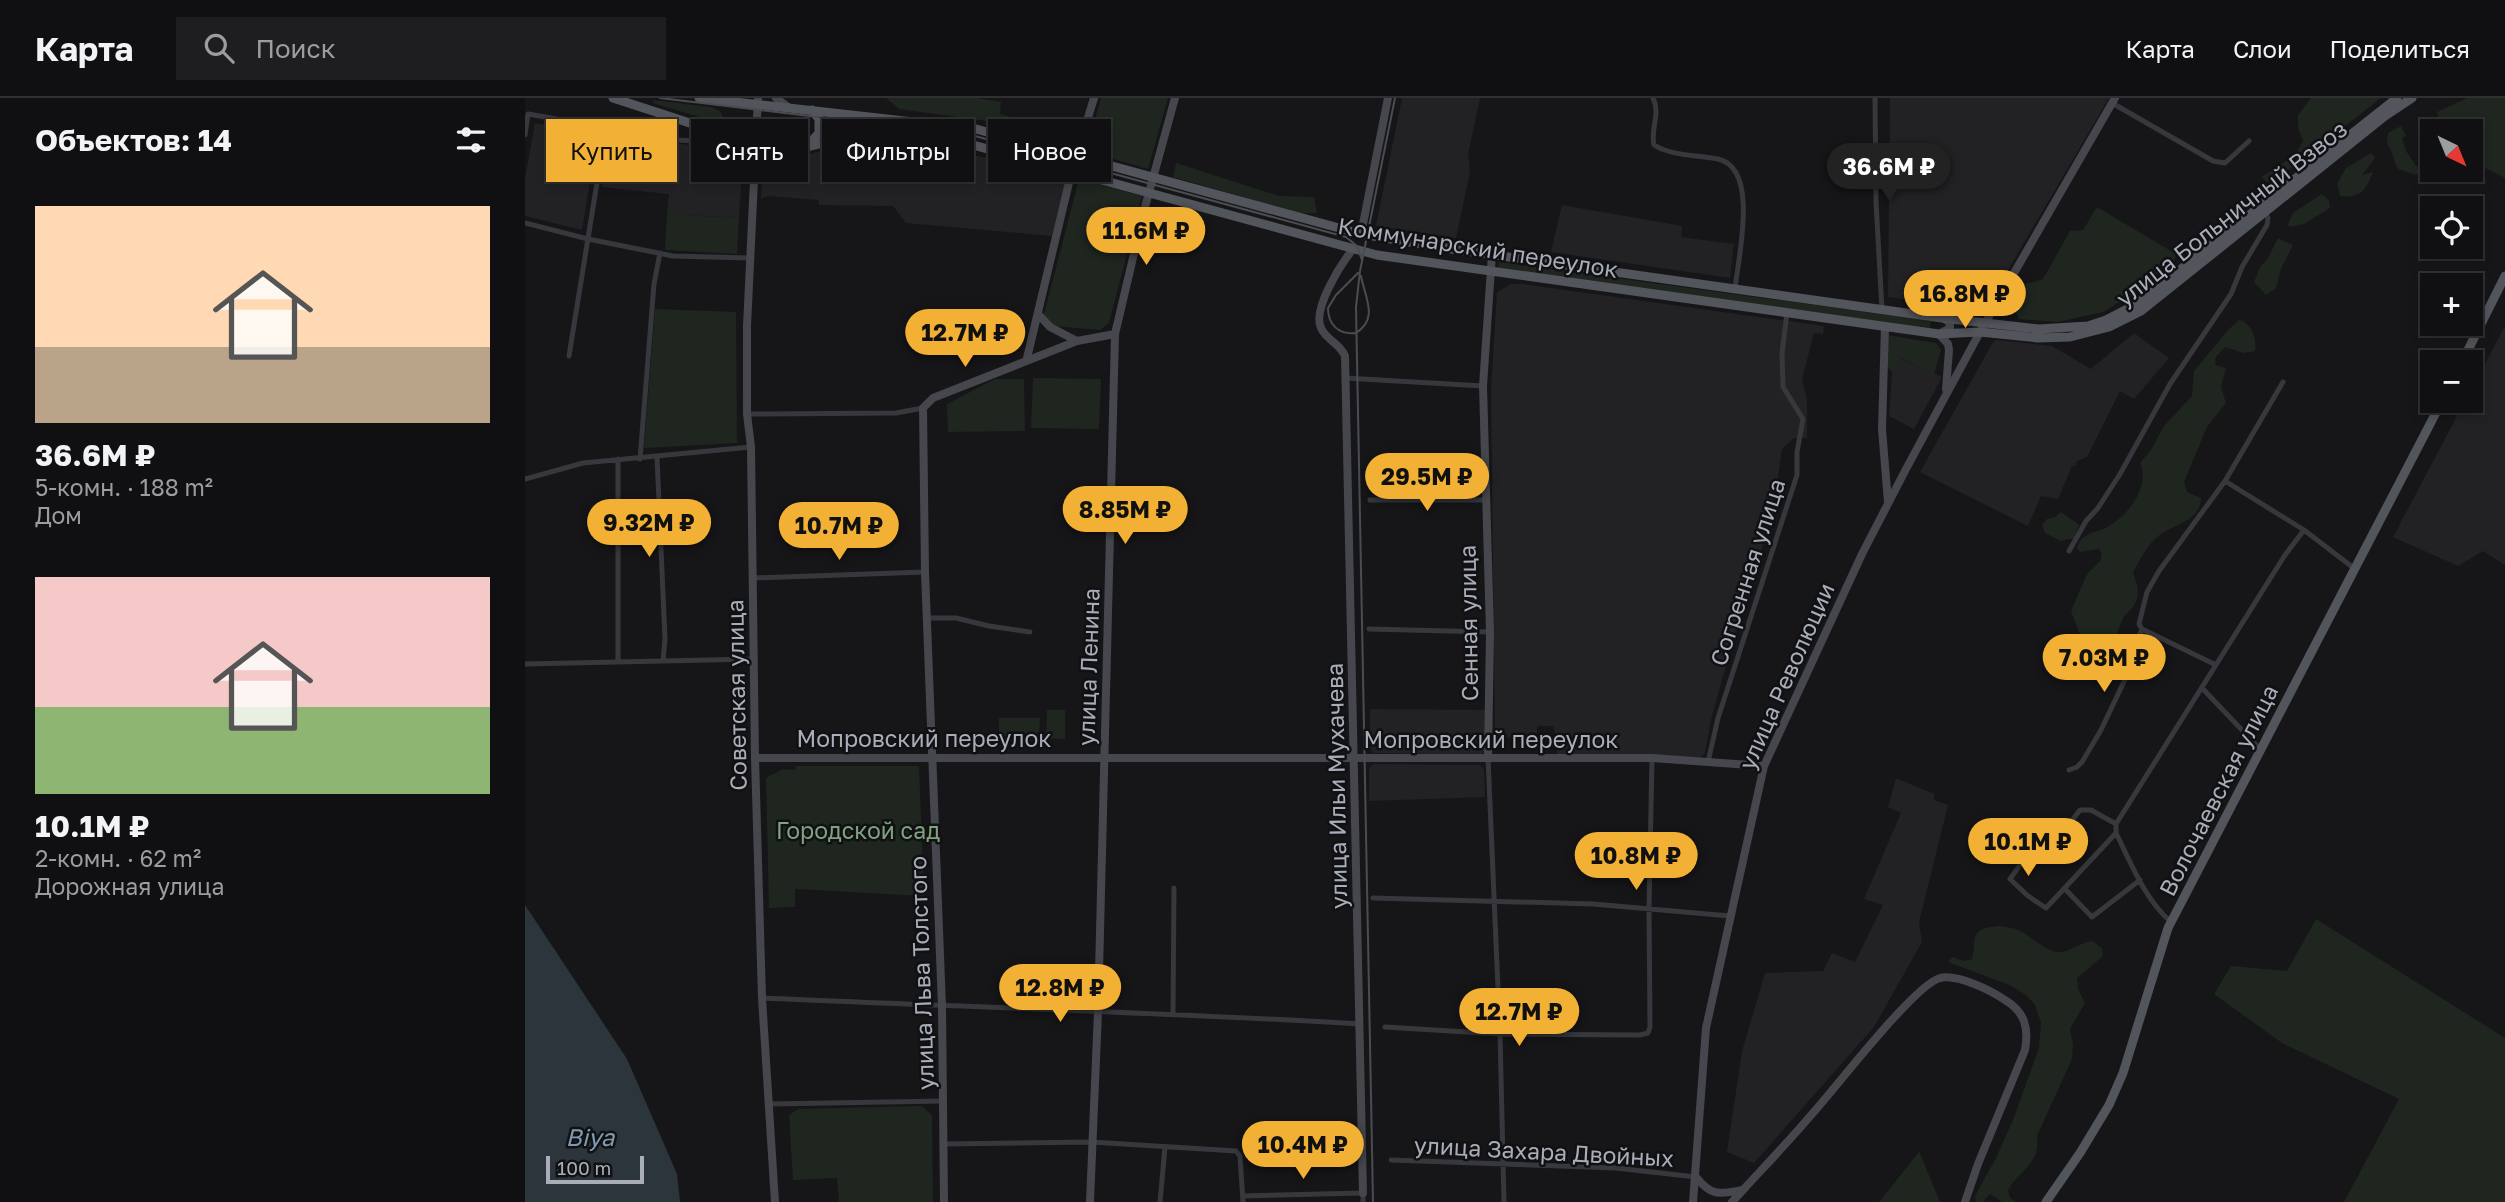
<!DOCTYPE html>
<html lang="ru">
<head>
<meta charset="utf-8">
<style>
	body { margin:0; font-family:"Golos Text",sans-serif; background:#1e1e20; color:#f1f3f6; height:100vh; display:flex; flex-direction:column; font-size:26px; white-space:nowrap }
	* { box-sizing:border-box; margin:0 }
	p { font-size:23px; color:#9c9d9f }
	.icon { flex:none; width:38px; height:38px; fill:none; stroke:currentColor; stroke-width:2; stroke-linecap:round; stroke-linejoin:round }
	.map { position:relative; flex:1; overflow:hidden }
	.sheet { display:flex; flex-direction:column; background:#101012; width:525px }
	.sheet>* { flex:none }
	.banner { position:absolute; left:21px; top:21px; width:665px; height:63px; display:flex; gap:14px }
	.needle { width:46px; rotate:137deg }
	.fabs { position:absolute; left:1895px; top:21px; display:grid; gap:14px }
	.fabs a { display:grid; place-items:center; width:63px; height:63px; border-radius:0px; background:#101012; box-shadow:0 4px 10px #0003,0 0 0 2px #303032; font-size:35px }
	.scale { position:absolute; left:21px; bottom:18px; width:98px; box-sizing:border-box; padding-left:7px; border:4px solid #a8adb8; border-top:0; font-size:19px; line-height:24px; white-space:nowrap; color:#a8adb8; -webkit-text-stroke:5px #111113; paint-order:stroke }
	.price { position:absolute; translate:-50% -60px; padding:0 16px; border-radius:24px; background:#f2b134; color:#111; font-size:23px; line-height:46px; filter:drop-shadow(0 2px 4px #0008) }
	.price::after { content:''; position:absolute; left:50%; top:42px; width:21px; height:16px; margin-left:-10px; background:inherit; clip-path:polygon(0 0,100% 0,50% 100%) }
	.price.active { background:#222; color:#fff }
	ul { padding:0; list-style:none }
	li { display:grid; align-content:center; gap:14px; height:371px; padding:0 35px }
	li span { display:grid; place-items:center; height:217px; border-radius:0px; color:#555 }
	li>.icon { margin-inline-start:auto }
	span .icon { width:126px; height:126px; fill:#fffc; stroke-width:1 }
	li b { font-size:30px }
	h2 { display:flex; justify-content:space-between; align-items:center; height:84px; padding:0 35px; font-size:30px }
	.pill { padding:0 24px; border-radius:0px; background:#101012; box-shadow:0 4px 10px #0003,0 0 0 2px #303032; font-size:24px; line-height:63px }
	.pill.active { background:#f2b134; color:#111 }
	header { display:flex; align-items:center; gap:42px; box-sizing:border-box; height:98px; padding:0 35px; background:#101012; border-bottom:2px solid #303032 }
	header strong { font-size:33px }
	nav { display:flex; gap:38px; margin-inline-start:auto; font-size:24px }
	.search { width:490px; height:63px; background:#1e1e20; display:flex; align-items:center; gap:18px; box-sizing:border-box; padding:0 24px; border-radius:0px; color:#9c9d9f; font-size:26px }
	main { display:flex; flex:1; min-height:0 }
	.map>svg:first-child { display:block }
</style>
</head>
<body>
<header>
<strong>Карта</strong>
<div class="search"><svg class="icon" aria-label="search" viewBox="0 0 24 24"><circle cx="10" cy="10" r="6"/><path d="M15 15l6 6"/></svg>Поиск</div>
<nav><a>Карта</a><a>Слои</a><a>Поделиться</a></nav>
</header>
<main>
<section class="sheet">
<h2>Объектов: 14<svg class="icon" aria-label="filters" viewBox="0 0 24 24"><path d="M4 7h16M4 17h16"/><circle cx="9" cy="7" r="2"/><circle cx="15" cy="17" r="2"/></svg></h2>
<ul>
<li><span style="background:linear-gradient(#ffd9b3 65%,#b9a48a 0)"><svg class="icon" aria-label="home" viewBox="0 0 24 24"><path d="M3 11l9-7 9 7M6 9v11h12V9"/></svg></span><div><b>36.6M ₽</b><p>5-комн. · 188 m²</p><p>Дом</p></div></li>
<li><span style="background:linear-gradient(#f6c9c9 60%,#8fb573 0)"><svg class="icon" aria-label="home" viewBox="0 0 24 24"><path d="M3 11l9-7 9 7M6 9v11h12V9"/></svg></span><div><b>10.1M ₽</b><p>2-комн. · 62 m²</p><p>Дорожная улица</p></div></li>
</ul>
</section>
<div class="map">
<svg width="1980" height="1104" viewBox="0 0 1980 1104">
	<rect width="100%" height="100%" fill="#161618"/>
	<path fill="#222225" d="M877,0H955L943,56L945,74L931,140L851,128Z
		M1365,0H1584L1462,208L1456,212L1363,199Z
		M10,25L73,35L57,132L0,118V81Z
		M86,38L218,53L214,120L142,116L144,96L77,89Z
		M334,41H352L458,59L539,78L541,82L527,138L381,125L368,108L294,107V102L243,98L236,101L238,64L243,58L273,60Z
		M1037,107L1157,128L1156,139L1209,146L1205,180L1026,154Z
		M986,186H997L1299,228L1298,236L1289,235L1277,281L1282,301V340H1269L1257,351L1246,423L1218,505L1186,622L1180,655L1176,659L1032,657V639L1028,628H1012V640L970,639L966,292L972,194Z
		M1980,228V467L1958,453L1933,468L1868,439L1940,303H1946V292Z
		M1609,235L1644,260L1609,301L1595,293L1562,359L1552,363L1550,368H1547L1533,401L1516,398L1503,428L1395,374L1467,246L1471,242L1527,248L1566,271Z
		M1375,260L1417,279L1389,331L1364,318L1367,274Z
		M845,611L960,612V653L956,657L849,655L845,651Z
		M849,666L955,667L959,671L960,699L844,703V670Z
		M1371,680L1409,696V702L1423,707L1394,824L1397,844L1349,929L1229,1065L1202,1054L1217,953L1240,875L1298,873L1307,855L1330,864L1358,807L1339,801L1376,715L1363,709Z"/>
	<path fill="#1e261f" d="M361,0H453L476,4L475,16L533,33L530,42L476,25L374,11Z
		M576,0H643L623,71L561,53Z
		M1786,0H1856L1765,71L1742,84L1736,79C1751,71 1772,58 1778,43L1773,30V17Z
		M1942,0H1980V80L1946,63V33H1917L1912,14Z
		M128,2L185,9L195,13L199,21L194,25L128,5Z
		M1876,28L1881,38L1877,40L1881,53L1892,69L1896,68L1907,57V72C1896,81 1885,75 1873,71C1868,63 1868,52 1862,46L1863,35Z
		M1846,55L1850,60L1837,77L1848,74C1842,91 1835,101 1815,98L1812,86L1821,70Z
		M651,65L754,98L789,99L792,115H775L648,79Z
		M554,81L617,98L584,225L575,232L528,228L521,224L519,216Z
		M1797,96L1804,102L1805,110L1779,126L1764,129L1763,126L1768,115Z
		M1572,109L1651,156L1649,164L1613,193L1578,214L1533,224L1494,221L1488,210L1501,186L1518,181L1545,133L1558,132Z
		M142,116L214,120L212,156L140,152Z
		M1753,140L1768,147L1756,171L1751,190L1741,197L1729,184L1735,169L1742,162Z
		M974,164L1406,223L1405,230L973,171Z
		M130,211L211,214L212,345L119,350Z
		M1714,222C1727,225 1732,240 1730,253L1719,255L1700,249L1691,259L1690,267L1701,270L1696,289L1701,305L1682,329L1659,384L1662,394L1676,400C1676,425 1642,427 1629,442C1620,451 1614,464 1608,474C1611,484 1614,490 1612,500C1610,509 1605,512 1600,517C1597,521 1595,529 1593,533C1586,551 1572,584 1548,582L1545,579L1559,553V547L1546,513L1562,476L1575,463L1577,456L1574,451L1555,454L1552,450C1557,432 1574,436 1587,426C1606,414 1625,386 1615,365L1626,352L1639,328L1667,298L1669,273L1703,232Z
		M1362,237L1411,245L1416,252L1409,276L1376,260L1367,274L1361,267Z
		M508,280L576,281L574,331L506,330Z
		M470,281H499L500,333L423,334L422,306Z
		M1536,414L1554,427L1549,440L1536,443L1520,435L1517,427L1522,421L1530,419Z
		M522,612H540V641L521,640Z
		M474,620H515L514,640L474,639Z
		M271,668H394L399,798L270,791V809L244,810L241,680L258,671L270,672Z
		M1791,821L1980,940V1104H1819L1874,1001L1757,945L1689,896L1706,868L1762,873Z
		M1473,828C1480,829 1489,829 1495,833C1508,839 1520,854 1535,854C1545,854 1556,844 1567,843L1577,850L1578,858L1552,880L1553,890L1560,905L1545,931L1548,947L1547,961L1512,1038C1516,1066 1494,1072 1483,1092L1485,1100L1491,1104H1477L1465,1096L1458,1104H1451L1450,1098L1471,1060L1488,1022L1514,950L1516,925L1510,907L1502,898L1487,888L1423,864L1427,859L1439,863L1447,861C1452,840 1443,831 1473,828Z
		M397,1008L407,1017L408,1104H314L312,1080L268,1082L264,1017L273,1011Z
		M1394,1053L1415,1104H1354L1394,1054Z"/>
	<path fill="#2c353c" d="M0,807L102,961L152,1076L155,1104H0Z"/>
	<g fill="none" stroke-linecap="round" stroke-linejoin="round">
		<path stroke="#37383d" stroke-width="5" d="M1128,0C1136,16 1125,31 1129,47C1146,58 1173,57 1193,61C1235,70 1213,160 1210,191
			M1350,0L1351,104L1357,212
			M1587,5L1688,63L1700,65L1724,43
			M0,37L3,16L152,42L222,46
			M0,125L63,141L148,158L224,160
			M44,258L81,29
			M820,280L958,288
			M222,316L371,315L398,310
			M132,359L140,541L138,563
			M115,361L129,186L135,155
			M0,381L58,365L226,349
			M1700,383L1779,432L1830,471
			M845,402H960
			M1544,453L1561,423L1573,410L1595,376L1645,286L1706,196L1717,169L1742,127L1743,120L1740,115
			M228,480L400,474
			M402,520H431L464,528L505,534
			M844,531L965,534
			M93,564V361
			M0,566L229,561
			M1691,567L1617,531L1614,526L1622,494L1634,473L1700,383L1758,284
			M1677,590L1735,651
			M963,660L975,936L979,1104
			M1183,664L1193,620L1272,377V354L1278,321L1258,289L1257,255L1262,215
			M1544,672L1552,669L1557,664L1576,632L1604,573L1607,555L1617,531
			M1591,735L1521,810L1503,798L1485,781L1527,723L1545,725L1555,712H1566L1591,726
			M1541,792L1567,819L1615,782
			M848,800L1068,806L1205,818
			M1646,824C1620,802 1606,765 1591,735V726L1760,457L1779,432
			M237,900C436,909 636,914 835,926
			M648,917L649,790
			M860,929L975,936L1115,937L1123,935L1125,929L1124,810L1127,660
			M244,1006L419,1003
			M419,1046L566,1044L711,1053L715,1058L718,1104
			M866,1062L1091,1070L1171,1079
			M718,1098L838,1095V1104
			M635,1104L640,1049"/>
		<path stroke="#45474d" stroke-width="8" d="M233,0L222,228V316L226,349L230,660L237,900L250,1104
			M251,0L263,9
			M836,136L863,0
			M828,151C816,166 787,211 796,230C801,242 815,245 820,258L838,1095
			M513,216L525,229L552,243
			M1418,220L1425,225V230L1414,236L1423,246L1424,252L1421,291
			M1360,228L1357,331L1363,404
			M502,260L547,72L569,0
			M230,660H1127L1239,668
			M963,660L965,534L958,288L967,156
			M1171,1079C1187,1099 1194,1096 1218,1092C1241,1067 1265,1042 1287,1016C1310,991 1389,887 1415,880C1433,876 1465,892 1480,902C1500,914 1504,930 1500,952L1453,1066L1440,1104
			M419,1104L417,908L400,474L398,310L408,300L552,243L590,236
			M565,1104L573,914L590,236L620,109L650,0
			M1168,1104L1181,930L1239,668L1337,456L1381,371L1455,234L1590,0
			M1207,1104L1218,1092"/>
		<path stroke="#53555c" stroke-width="9" d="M88,0L241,50L270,52L327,38L352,36L448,47L852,157L1414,236L1455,234L1513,240L1545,239L1584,229L1616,213L1860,18L1887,0
			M174,0L451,31L836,136L926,151L1417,220L1514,231L1563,228L1581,222L1612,206L1872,0
			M281,49L294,35V21L287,12
			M1937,264L1980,178
			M1521,1104L1555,1055L1584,1007L1598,975L1643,830L1917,303"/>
		<path stroke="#4a4c52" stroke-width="2" d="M135,0L450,38L821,139L832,148L837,162
			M833,175L811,197L803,210C803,227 814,237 831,235C854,220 840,200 836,178
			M848,1104L831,209L835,173L870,0"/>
	</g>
	<g text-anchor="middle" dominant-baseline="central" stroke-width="5" stroke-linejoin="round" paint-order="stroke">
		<g font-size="23" fill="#a8adb8" stroke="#111113">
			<text transform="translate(1706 115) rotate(-38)">улица Больничный Взвоз</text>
			<text transform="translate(953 149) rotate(9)">Коммунарский переулок</text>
			<text transform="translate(1222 474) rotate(-72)">Согренная улица</text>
			<text transform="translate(943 525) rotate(-91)">Сенная улица</text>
			<text transform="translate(563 569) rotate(-88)">улица Ленина</text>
			<text transform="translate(1261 578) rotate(-66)">улица Революции</text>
			<text transform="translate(211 597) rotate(-91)">Советская улица</text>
			<text x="399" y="640">Мопровский переулок</text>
			<text x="966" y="641">Мопровский переулок</text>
			<text transform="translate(811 688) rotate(-91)">улица Ильи Мухачева</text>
			<text transform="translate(1693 692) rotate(-63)">Волочаевская улица</text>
			<text transform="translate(396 875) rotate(-92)">улица Льва Толстого</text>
			<text transform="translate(1019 1053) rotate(3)">улица Захара Двойных</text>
		</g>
		<g font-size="23" fill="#7fa381" stroke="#111113">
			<text x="333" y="732">Городской сад</text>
		</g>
		<g font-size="24" font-style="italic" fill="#7f9bb3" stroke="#111113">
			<text x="65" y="1038">Biya</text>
		</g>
	</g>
</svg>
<div class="fabs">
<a><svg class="needle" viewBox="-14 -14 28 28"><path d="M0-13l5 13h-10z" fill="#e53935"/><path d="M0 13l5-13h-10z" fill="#9c9d9f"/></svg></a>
<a><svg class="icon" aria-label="locate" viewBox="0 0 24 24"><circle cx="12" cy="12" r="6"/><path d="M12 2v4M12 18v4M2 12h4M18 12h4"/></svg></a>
<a>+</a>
<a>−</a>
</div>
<div class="scale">100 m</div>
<b class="price active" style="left:1364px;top:105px">36.6M ₽</b>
<b class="price" style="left:621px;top:169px">11.6M ₽</b>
<b class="price" style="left:1440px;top:232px">16.8M ₽</b>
<b class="price" style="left:440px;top:271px">12.7M ₽</b>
<b class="price" style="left:902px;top:415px">29.5M ₽</b>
<b class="price" style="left:600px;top:448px">8.85M ₽</b>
<b class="price" style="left:124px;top:461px">9.32M ₽</b>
<b class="price" style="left:314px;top:464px">10.7M ₽</b>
<b class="price" style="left:1579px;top:596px">7.03M ₽</b>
<b class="price" style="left:1503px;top:780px">10.1M ₽</b>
<b class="price" style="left:1111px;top:794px">10.8M ₽</b>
<b class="price" style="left:535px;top:926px">12.8M ₽</b>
<b class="price" style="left:994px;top:950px">12.7M ₽</b>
<b class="price" style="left:778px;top:1083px">10.4M ₽</b>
<div class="banner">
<a class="pill active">Купить</a>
<a class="pill">Снять</a>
<a class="pill">Фильтры</a>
<a class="pill">Новое</a>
</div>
</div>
</main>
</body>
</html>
